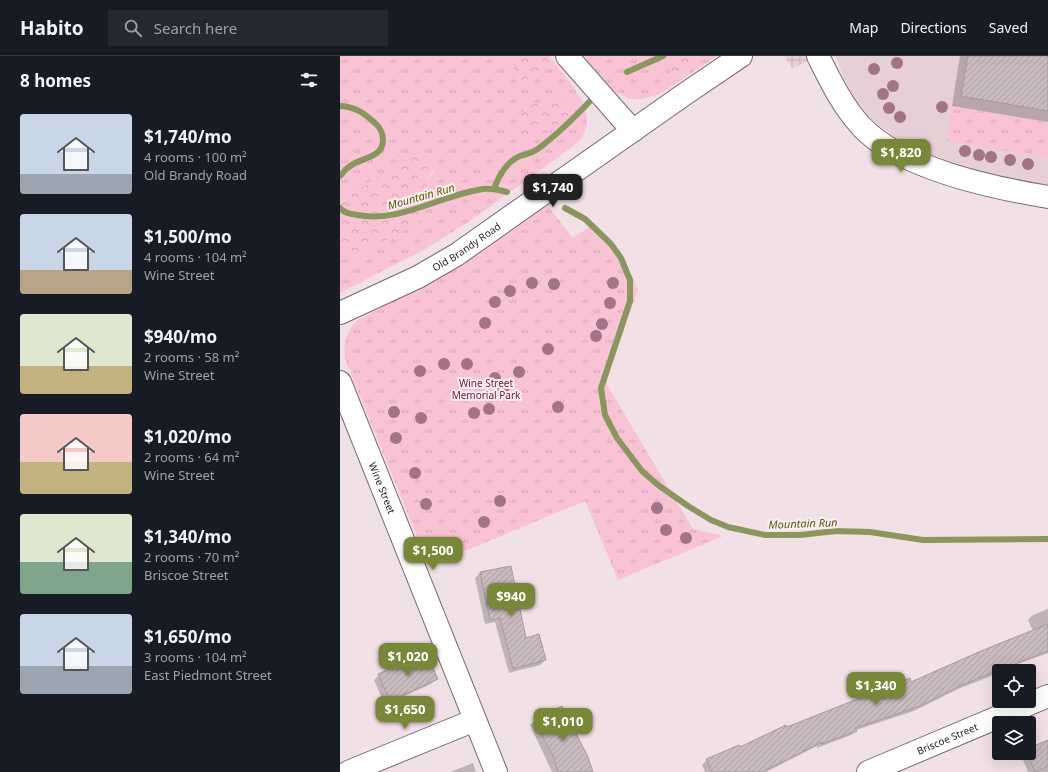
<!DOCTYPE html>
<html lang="en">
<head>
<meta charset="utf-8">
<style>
	body { margin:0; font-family:"Noto Sans",sans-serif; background:#242831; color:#f1f3f6; height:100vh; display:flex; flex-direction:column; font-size:15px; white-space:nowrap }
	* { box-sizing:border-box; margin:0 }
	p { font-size:13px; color:#9ea1a6 }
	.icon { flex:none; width:22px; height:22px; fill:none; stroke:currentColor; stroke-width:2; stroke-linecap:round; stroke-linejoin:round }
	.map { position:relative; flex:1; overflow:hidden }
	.panel { display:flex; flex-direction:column; background:#171b24; width:340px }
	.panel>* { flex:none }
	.tools { position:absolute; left:652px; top:608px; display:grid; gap:8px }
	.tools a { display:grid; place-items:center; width:44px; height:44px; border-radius:4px; background:#171b24; box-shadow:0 4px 16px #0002; font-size:20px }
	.price { position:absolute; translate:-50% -34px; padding:0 9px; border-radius:8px; background:#788838; color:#fff; font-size:13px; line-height:26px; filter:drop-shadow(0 1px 2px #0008) }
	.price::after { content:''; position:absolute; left:50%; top:24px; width:12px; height:9px; margin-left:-6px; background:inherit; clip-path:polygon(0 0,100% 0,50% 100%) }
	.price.on { background:#222; color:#fff }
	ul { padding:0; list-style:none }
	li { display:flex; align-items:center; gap:12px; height:100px; padding:0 20px }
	li span { display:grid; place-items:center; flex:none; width:112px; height:80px; border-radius:4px; color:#555 }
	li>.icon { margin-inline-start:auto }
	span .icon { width:48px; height:48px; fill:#fffc; stroke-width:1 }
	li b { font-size:17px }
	h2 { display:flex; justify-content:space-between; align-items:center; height:48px; padding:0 20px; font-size:17px }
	header { display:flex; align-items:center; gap:24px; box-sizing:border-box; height:56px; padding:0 20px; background:#171b24; border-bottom:1px solid #363941 }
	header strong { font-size:19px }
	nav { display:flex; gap:22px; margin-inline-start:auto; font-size:14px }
	.search { width:280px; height:36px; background:#242831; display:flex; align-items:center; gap:10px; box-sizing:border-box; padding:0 14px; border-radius:4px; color:#9ea1a6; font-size:15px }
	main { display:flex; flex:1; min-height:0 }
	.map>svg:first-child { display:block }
</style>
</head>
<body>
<header>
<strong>Habito</strong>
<div class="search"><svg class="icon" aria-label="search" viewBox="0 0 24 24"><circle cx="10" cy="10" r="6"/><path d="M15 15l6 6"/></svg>Search here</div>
<nav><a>Map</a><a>Directions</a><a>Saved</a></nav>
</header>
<main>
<section class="panel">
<h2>8 homes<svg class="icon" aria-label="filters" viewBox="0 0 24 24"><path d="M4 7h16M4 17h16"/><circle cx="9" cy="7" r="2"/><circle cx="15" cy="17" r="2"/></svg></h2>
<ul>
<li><span style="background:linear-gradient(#c9d6e8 75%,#9aa5b1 0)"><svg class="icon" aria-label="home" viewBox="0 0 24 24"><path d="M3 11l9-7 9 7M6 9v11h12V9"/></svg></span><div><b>$1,740/mo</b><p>4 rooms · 100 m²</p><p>Old Brandy Road</p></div></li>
<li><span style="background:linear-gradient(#c9d6e8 70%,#b9a48a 0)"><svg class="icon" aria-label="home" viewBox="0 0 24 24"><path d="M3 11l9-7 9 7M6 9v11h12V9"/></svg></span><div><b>$1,500/mo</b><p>4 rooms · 104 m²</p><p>Wine Street</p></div></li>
<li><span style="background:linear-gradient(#dfe7d0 65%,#c2b280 0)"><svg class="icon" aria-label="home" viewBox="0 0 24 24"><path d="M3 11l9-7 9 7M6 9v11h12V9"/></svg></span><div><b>$940/mo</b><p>2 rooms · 58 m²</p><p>Wine Street</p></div></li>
<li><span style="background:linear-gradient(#f6c9c9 60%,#c2b280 0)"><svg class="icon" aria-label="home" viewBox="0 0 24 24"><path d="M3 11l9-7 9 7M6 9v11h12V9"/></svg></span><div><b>$1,020/mo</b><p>2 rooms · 64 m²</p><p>Wine Street</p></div></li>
<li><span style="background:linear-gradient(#dfe7d0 60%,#7fa58c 0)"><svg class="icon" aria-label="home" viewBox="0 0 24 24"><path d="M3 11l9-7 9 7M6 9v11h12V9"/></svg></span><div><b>$1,340/mo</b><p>2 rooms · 70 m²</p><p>Briscoe Street</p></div></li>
<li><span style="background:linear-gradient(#c9d6e8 65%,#9aa5b1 0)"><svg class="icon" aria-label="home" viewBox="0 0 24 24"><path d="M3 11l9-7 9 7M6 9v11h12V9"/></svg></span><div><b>$1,650/mo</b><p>3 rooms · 104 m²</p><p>East Piedmont Street</p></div></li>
</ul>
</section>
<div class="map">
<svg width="708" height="716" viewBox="0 0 708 716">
	<defs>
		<pattern id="industrial-grid" width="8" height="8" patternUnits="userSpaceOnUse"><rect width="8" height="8" fill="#e7cfd6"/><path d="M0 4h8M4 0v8" fill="none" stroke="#c6b1b7"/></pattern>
		<pattern id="grass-tufts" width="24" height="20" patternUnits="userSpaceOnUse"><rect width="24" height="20" fill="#f9c3d5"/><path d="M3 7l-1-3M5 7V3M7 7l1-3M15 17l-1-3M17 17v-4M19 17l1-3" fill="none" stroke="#d5a7b6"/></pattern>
		<pattern id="forest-crowns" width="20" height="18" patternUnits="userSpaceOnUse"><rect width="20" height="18" fill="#f9c3d5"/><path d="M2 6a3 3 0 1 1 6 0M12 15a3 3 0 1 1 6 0" fill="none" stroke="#d5a7b6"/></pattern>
		<pattern id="building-hatch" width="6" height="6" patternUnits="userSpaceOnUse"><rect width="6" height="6" fill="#c9babe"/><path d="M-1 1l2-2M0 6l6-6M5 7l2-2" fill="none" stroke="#ac9fa3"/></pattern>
	</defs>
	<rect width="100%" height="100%" fill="#f1e0e5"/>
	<path fill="#e7cfd6" d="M496,0H708V131L634,113L575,93L563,87L536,67L516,45L503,21Z"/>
	<path fill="url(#industrial-grid)" d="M444,0H482L452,12Z"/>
	<path fill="url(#grass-tufts)" d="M0,0H167L181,27L216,8C234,33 264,61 235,89L130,165L85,193L0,237V201L20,199L87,125L94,116L97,107L66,98C47,116 23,132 0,143Z
		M243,0H337L331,11L330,26L356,6L358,0H377L320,38L302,43H289L273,35Z
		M612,50L708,66V102L606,85Z
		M207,149L233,182L249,171L274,188L298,233L266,327L353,473L383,480L278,524L245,445L89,510L5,303C3,285 6,276 18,264L118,210L159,183Z"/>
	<path fill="url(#forest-crowns)" d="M167,0H209L216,8L181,27Z
		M337,0H358L356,6L330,26L331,11Z
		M227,43L236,57C218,71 202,85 178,77L184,51L208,44Z
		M66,97L98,107C95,113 88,120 87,126C84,140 86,153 79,166L20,199L0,201V143C23,132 47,116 66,97Z"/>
	<path fill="#0003" d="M620,0H708V66L612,50Z
		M170,511L185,583L205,604L200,609L169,617L155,566L145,568L135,522L140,517Z
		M708,553V597L659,615V617L618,633L574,655L516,674L511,679L477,692V690L426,716H365L362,709L367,704L570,627L693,575L688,564L693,559Z
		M39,619L96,623L91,628L45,649L34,624Z
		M195,664L252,716H212L190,669Z
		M708,685V716H688L681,699L689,697V693Z
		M133,707L136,716H110Z"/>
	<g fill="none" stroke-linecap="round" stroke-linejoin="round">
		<path stroke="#89975f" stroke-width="6" d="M287,16L323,0
			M0,50C16,51 24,57 35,67C40,71 43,78 43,84C43,103 20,101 9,111C5,113 3,117 0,120
			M154,133C158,121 167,105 180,100C187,98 193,97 199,92C218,78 235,61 251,44
			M0,152C4,157 11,158 17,159C62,167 100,139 143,133C151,132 159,134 167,136
			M225,152L245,163L271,188L281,202L290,224V245L261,332L265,359L277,382L302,415L318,429L348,450L371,464L388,471L425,479H460L496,475L530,476L583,484L708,483"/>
	</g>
	<path fill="url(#building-hatch)" stroke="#a99a9f" d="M628,0H708V55L621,40Z
		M171,510L186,582L199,578L206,604L173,613L160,562L150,564L140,516Z
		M708,568V595L624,628L580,650L515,672L517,675L482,688V686L422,716H372L366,703L399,689L400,691L446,669L447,671L570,622L571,626L641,595Z
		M86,597L98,623L50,645L38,618Z
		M222,650L248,701L253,716H218L214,702L194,664Z
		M708,684V710L695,716L689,701V692Z"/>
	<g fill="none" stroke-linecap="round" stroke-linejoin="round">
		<defs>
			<g id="minor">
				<path d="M227,0L293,75"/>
				<path d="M478,0C490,24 503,51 521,70C559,112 654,132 708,141"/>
				<path id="s1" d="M0,257L78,221L116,199L342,40L401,0"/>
				<path id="s2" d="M0,326L156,716"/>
				<path d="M8,716L135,664"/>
				<path id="s3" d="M528,716L708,640"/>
			</g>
		</defs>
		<use href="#minor" stroke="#77696d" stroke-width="24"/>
		<use href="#minor" stroke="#fff" stroke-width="22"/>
	</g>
	<g fill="#a37488">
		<circle cx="557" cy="7" r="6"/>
		<circle cx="534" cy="13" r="6"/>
		<circle cx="553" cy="30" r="6"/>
		<circle cx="543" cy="38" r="6"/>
		<circle cx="602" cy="51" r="6"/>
		<circle cx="549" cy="52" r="6"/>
		<circle cx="560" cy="61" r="6"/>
		<circle cx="625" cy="95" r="6"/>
		<circle cx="639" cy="99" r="6"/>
		<circle cx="651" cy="101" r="6"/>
		<circle cx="670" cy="104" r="6"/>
		<circle cx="688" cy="108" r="6"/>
		<circle cx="192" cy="227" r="6"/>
		<circle cx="273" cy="227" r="6"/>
		<circle cx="214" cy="228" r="6"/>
		<circle cx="170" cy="235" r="6"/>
		<circle cx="155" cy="246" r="6"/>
		<circle cx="270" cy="247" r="6"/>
		<circle cx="145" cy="267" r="6"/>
		<circle cx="262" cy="268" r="6"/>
		<circle cx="256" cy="280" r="6"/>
		<circle cx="208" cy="293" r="6"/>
		<circle cx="104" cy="308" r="6"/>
		<circle cx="127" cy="308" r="6"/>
		<circle cx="80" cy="315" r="6"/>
		<circle cx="179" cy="316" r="6"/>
		<circle cx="155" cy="322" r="6"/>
		<circle cx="163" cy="335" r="6"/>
		<circle cx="218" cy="351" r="6"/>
		<circle cx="149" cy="353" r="6"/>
		<circle cx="54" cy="356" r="6"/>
		<circle cx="134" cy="357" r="6"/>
		<circle cx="81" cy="362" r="6"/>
		<circle cx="56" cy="382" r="6"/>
		<circle cx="75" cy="417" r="6"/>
		<circle cx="160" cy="445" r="6"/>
		<circle cx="86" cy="448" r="6"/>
		<circle cx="317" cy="452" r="6"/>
		<circle cx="144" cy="466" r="6"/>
		<circle cx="326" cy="474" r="6"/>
		<circle cx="346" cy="482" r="6"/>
	</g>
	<g text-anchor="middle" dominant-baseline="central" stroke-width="4" stroke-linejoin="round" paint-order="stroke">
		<g font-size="10" fill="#201a1c" stroke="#feedf2">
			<text stroke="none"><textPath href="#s1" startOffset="143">Old Brandy Road</textPath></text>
			<text stroke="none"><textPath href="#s2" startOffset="114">Wine Street</textPath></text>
			<text stroke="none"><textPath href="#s3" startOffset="86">Briscoe Street</textPath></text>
		</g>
		<g font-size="10" fill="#641b3c" stroke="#feedf2">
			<text x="146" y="327">Wine Street<tspan x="146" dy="12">Memorial Park</tspan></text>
		</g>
		<g font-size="11" font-style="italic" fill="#516000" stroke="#feedf2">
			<text transform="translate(81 140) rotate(-16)">Mountain Run</text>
			<text transform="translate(463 467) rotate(-2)">Mountain Run</text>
		</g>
	</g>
</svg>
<div class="tools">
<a><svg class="icon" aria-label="locate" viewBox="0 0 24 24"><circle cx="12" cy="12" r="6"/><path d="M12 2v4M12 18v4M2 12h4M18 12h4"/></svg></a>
<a><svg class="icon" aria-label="layers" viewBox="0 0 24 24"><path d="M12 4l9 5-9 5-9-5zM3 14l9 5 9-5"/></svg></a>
</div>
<b class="price" style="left:561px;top:117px">$1,820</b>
<b class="price on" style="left:213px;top:152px">$1,740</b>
<b class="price" style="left:93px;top:515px">$1,500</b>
<b class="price" style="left:171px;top:561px">$940</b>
<b class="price" style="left:68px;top:621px">$1,020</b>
<b class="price" style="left:536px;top:650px">$1,340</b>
<b class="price" style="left:65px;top:674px">$1,650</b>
<b class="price" style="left:223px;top:686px">$1,010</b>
</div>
</main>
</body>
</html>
